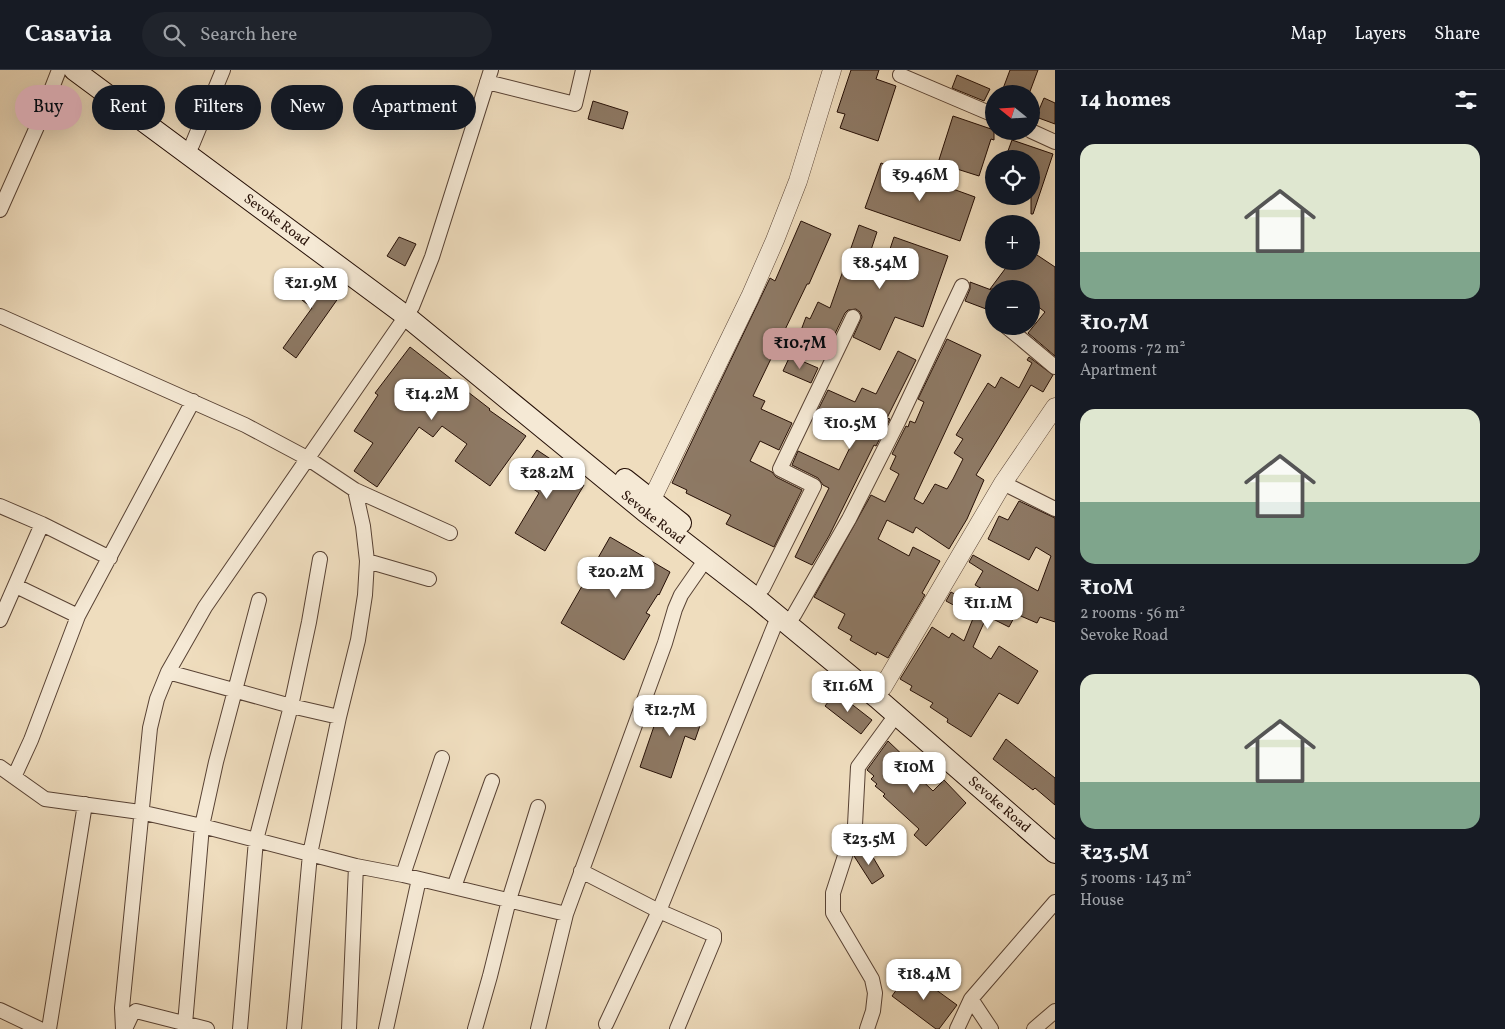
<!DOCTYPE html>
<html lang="en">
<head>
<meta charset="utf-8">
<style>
	body { margin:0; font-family:Vollkorn,serif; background:#20242c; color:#f1f3f6; height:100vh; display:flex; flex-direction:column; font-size:19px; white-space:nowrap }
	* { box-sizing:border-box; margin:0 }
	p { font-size:16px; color:#9ea1a6 }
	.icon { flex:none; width:28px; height:28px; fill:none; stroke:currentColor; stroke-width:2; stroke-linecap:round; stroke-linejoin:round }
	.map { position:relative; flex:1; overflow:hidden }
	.details { display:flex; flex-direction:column; background:#171b24; width:450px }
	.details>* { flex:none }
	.banner { position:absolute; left:15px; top:15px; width:475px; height:45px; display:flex; gap:10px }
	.needle { width:32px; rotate:288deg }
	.buttons { position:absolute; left:985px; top:15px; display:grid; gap:10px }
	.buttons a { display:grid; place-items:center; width:55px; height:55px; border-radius:50%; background:#171b24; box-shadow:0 5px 20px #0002; font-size:25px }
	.price { position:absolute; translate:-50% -42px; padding:0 11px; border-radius:10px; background:#fff; color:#222; font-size:16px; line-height:32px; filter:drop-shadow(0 1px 2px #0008) }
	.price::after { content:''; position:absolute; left:50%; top:30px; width:15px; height:11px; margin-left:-8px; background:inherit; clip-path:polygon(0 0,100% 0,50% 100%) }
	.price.active { background:#c59692; color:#111 }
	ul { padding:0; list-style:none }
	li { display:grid; align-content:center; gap:10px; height:265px; padding:0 25px }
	li span { display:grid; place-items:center; height:155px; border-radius:15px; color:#555 }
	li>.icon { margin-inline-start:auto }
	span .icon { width:90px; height:90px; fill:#fffc; stroke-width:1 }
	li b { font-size:21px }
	h2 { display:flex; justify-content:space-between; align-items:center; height:60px; padding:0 25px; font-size:21px }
	.chip { padding:0 18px; border-radius:22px; background:#171b24; box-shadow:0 5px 20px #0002; font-size:18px; line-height:45px }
	.chip.active { background:#c59692; color:#111 }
	header { display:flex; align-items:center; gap:30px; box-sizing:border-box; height:70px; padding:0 25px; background:#171b24; border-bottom:1px solid #363941 }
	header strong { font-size:24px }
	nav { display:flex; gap:28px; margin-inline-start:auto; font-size:18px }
	.search { width:350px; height:45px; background:#20242c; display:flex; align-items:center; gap:12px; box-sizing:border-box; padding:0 18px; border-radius:28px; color:#9ea1a6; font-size:19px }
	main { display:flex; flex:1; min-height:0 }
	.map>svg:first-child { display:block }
</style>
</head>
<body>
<header>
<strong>Casavia</strong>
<div class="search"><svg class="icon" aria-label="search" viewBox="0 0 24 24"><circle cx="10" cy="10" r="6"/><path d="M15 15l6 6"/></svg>Search here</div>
<nav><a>Map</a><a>Layers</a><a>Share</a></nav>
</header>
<main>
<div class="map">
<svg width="1055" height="959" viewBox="0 0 1055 959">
	<rect width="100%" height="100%" fill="#efddbe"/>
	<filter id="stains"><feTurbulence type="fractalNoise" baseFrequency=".004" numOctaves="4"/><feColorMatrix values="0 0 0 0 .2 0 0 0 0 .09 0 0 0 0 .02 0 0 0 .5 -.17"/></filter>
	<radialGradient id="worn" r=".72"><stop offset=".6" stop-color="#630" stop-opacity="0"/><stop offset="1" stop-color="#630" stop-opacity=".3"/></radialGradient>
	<path fill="#8e7a66" stroke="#250f06" d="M851,0H879L876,9L896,16L878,71L840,58L845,44L837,42Z
		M1010,0H1038L1029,24H1001Z
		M957,5L990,19L984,31L952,18Z
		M1044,28L1055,33V54L1036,47Z
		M593,31L628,42L623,59L588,49Z
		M953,46L994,60V70L991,69L979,106L938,93Z
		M1012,70L1053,84L1033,144H1031V89H1005Z
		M881,93L975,127L960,171L865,138Z
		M801,151L831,164L809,214H807L753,326L765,331L761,339L792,353L779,380L760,371L750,391L772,402L776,407L802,420L774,477L726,454L731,445L686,423L687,420L672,413L770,208L775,211Z
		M859,155L877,162L868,189L885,194L894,167L948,186L923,257L895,247L880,280L853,267L862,247L860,242L856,239L848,240L845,243L829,276L800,263L806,247L810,249L818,232L830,238Z
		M399,167L416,174L405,196L387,186Z
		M1031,181L1055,197V286L1028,263L1045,242L1032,232L1035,228L1031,225V219H990L1011,191H1031Z
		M308,200L327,214L325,217L339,227L296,288L283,278L312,238L292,222Z
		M970,212L994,221V242L965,231L970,219Z
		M947,269L981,285L914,429L923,434L935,414L947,419L953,409L963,389L954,383L963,369L956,365L988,313L995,318L1001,307L1019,318L1032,293L1027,290L1029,287L1053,305L1043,322L1031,315L976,405L984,410L967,449L949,479L916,457L913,463L887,450L878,469L909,486L913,477L940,491L922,523L925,525L888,588L877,582L876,585L850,570L852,566L838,558L845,544L814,527L871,425L885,432L899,404L890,399L896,386L892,384L906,356L908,357L910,351L915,353L924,332L918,329Z
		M410,277L468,322L490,339L489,340L526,366L490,416L455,391L467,374L442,356L433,367L419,357L377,417L354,401L373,373L354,361L378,325L375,323Z
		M898,281L916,290L887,348L890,349L876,376L874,375L829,466L812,495L795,487L829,418L823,415L818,408L792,395L798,381L839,400L859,359L817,342L828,320L855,332L862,318L876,324Z
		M790,286L818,298L811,313L783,301Z
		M537,380L555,392L552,396L584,415L545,481L515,463L539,423L518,408Z
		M1019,431L1055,448V552L1040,547L1037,553L1016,544L1009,557L987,546L973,577L991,589L999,576L1038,601L1018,634L999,623L971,667L947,652L948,649L930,637L933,633L910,620L912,616L900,609L932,557L949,568L952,563L964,571L974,546L946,531L951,522L976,536L984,520L975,515L983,501L969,492L973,485L1038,521L1051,486L1036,477L1029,490L988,469L999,446L1008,450Z
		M610,467L670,502L659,525L658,524L646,543L650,545L624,590L561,553Z
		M836,622L872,650L861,664L825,636Z
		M663,630L704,644L695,670L685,666L671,708L640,697Z
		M1006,669L1055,708V735L1035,718L1033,720L993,689Z
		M888,671L910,692L906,695L933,721L944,710L966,733L926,776L914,765L919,759L883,726L885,724L875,716L877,714L871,709L874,706L867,700Z
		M867,777L884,806L872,814L854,786Z
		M910,901L957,935L939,959H936L892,926Z"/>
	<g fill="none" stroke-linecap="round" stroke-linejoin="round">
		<defs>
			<path id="minor" d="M900,5L994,45
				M487,12L575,34L583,0
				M1031,61L1055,72
				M192,75L223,0
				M0,140L36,59L59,0
				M412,237L432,187L491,0
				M0,246L245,355L307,388L355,420L450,463
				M1007,257L1055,297
				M1003,413L1055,439
				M0,436L42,454L110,488
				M367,491L429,509
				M16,516L78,546
				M763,518L814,416L780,399L853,247
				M794,545L849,449L898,352L962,216
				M0,550L42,454
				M168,602L291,636L339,647
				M0,697L45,729L140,742L202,756L356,796L403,805L566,844
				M14,707L31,670L78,546L193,331
				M581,801L659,841L714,865V870L677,959
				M403,805L442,688
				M454,817L492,711
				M971,929L991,959
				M0,940L40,959
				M185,954L202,756L216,692L259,530
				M606,954L659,841L778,547
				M49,959L85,734
				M123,959L122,938L150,658L157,629L168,602L205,537L406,246
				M125,959L132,944L136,941L207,959
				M240,959L256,770L291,636L309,552L320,489
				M294,959L310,784L339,647L358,570L365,525L367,491L363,456L355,420
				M349,959L356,796
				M386,959L419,809
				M475,959L490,906L509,830L538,737
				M538,959L566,844L665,573L675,539L681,525L706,489
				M867,959L873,941L875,923L872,909L833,843V823L855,755L858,697L896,645
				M957,959L971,929L1055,832
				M1034,959L1055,941"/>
			<path id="tertiary" d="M652,429L750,227L775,170L798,111L832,0
				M883,617L1003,413L1055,337"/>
			<g id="secondary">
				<path id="s1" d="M74,0L406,246L644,441L756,528L877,628L1055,783"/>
				<path d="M625,409L681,453"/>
			</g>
		</defs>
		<use href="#minor" stroke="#584234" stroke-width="16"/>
		<use href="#tertiary" stroke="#584234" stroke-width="19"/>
		<use href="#secondary" stroke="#250f06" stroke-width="22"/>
		<use href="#minor" stroke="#f5e9d5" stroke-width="14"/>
		<use href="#tertiary" stroke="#f5e9d5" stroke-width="18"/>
		<use href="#secondary" stroke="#f5e9d5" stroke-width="20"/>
	</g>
	<g text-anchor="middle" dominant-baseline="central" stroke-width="4" stroke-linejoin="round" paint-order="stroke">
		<g font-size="14" fill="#250f06" stroke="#f5e9d5">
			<text stroke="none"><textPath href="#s1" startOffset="252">Sevoke Road</textPath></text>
			<text stroke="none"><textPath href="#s1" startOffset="732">Sevoke Road</textPath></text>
			<text stroke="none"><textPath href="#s1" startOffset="1182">Sevoke Road</textPath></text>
		</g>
	</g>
	<rect width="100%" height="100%" filter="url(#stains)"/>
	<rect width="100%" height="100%" fill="url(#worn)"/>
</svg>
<div class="buttons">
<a><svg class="needle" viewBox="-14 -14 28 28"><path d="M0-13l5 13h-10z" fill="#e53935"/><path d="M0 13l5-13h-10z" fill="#9ea1a6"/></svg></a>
<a><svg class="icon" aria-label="locate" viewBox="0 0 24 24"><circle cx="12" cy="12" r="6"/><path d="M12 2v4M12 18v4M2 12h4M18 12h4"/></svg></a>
<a>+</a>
<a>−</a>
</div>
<b class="price" style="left:920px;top:132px">₹9.46M</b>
<b class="price" style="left:880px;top:220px">₹8.54M</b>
<b class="price" style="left:311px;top:240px">₹21.9M</b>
<b class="price active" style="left:800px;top:300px">₹10.7M</b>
<b class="price" style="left:432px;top:351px">₹14.2M</b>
<b class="price" style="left:850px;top:380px">₹10.5M</b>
<b class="price" style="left:547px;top:430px">₹28.2M</b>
<b class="price" style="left:616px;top:529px">₹20.2M</b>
<b class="price" style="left:988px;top:560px">₹11.1M</b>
<b class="price" style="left:848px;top:643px">₹11.6M</b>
<b class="price" style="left:670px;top:667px">₹12.7M</b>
<b class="price" style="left:914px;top:724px">₹10M</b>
<b class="price" style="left:869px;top:796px">₹23.5M</b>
<b class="price" style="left:924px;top:931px">₹18.4M</b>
<div class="banner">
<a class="chip active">Buy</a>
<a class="chip">Rent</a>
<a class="chip">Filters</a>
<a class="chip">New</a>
<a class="chip">Apartment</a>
</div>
</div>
<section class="details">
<h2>14 homes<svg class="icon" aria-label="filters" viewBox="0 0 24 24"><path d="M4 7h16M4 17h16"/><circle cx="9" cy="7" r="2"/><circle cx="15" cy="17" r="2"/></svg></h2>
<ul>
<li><span style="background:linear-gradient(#dfe7d0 70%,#7fa58c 0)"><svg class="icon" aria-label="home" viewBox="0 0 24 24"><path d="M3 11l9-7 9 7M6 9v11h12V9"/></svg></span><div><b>₹10.7M</b><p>2 rooms · 72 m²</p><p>Apartment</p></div></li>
<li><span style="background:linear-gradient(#dfe7d0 60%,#7fa58c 0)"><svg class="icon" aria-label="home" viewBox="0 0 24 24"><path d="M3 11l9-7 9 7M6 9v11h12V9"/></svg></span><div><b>₹10M</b><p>2 rooms · 56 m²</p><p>Sevoke Road</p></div></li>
<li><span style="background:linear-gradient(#dfe7d0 70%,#7fa58c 0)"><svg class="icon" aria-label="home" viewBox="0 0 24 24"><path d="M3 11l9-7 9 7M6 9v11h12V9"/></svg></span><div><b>₹23.5M</b><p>5 rooms · 143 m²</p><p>House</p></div></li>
</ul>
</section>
</main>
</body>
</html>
